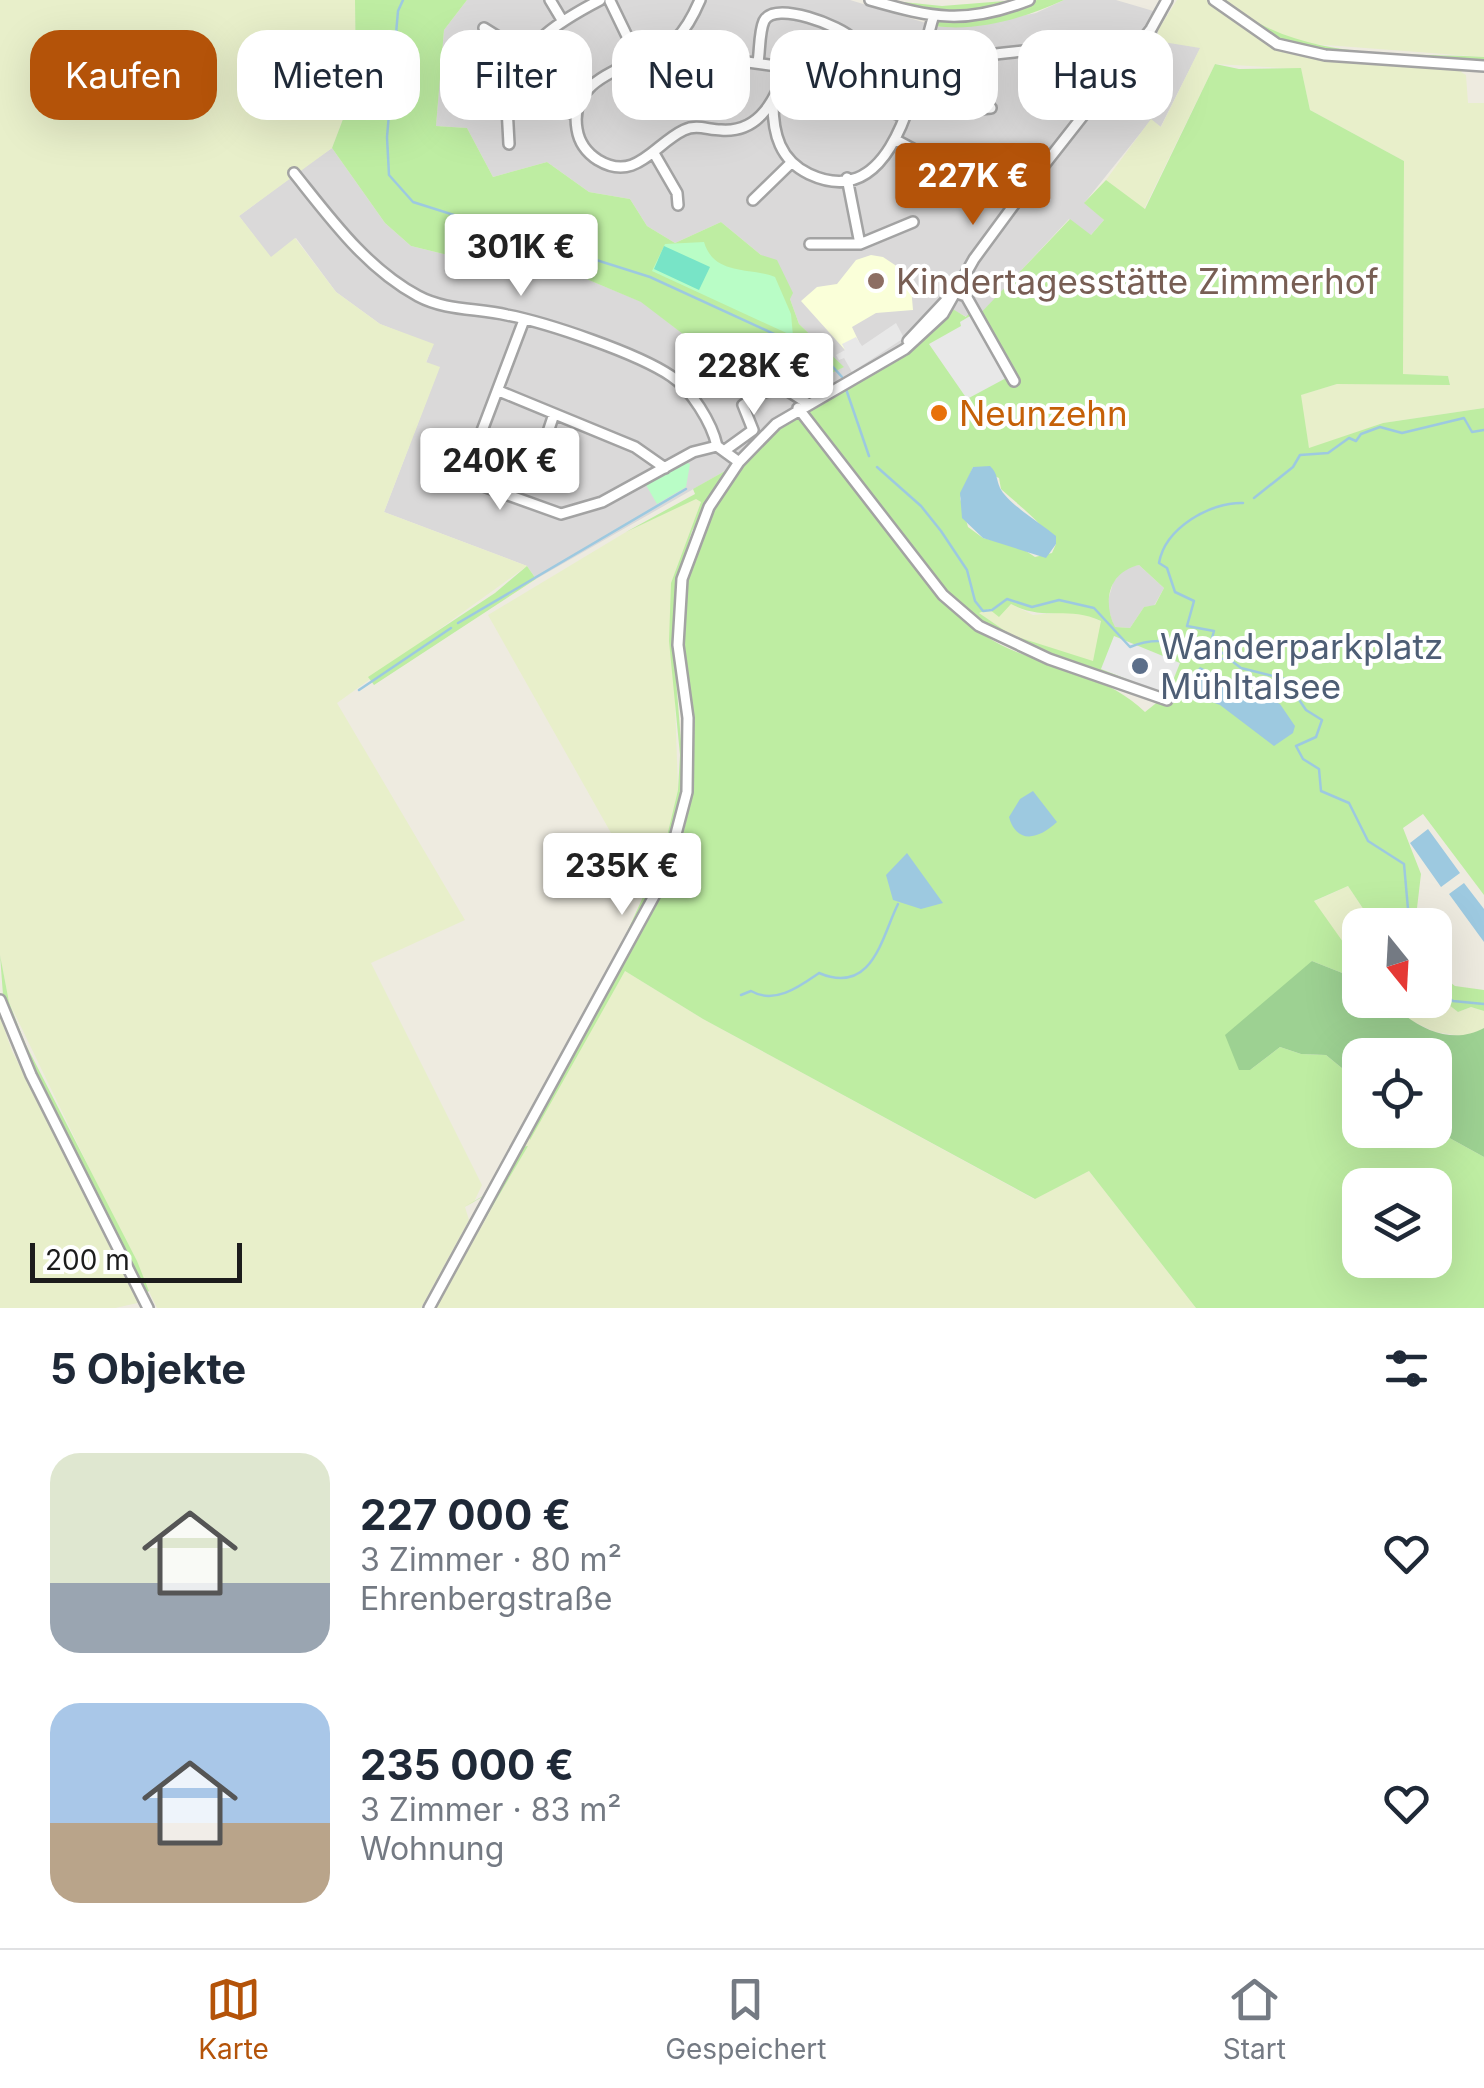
<!DOCTYPE html>
<html lang="de">
<head>
<meta charset="utf-8">
<style>
	body { margin:0; font-family:Inter,sans-serif; background:#f2f2f3; color:#1f2937; height:100vh; display:flex; flex-direction:column; font-size:38px; white-space:nowrap }
	* { box-sizing:border-box; margin:0 }
	p { font-size:32px; color:#747a83 }
	.icon { flex:none; width:55px; height:55px; fill:none; stroke:currentColor; stroke-width:2; stroke-linecap:round; stroke-linejoin:round }
	.map { position:relative; height:1308px; overflow:hidden }
	.sheet { display:flex; flex-direction:column; background:#fff; flex:1 }
	.sheet>* { flex:none }
	.top-card { position:absolute; left:30px; top:30px; width:1425px; height:90px; display:flex; gap:20px }
	.needle { width:65px; rotate:162deg }
	.fabs { position:absolute; left:1342px; top:908px; display:grid; gap:20px }
	.fabs a { display:grid; place-items:center; width:110px; height:110px; border-radius:20px; background:#fff; box-shadow:0 10px 40px #0002; font-size:50px }
	.scale { position:absolute; left:30px; bottom:25px; width:212px; box-sizing:border-box; padding-left:10px; border:5px solid #1c1c1c; border-top:0; font-size:28px; line-height:35px; white-space:nowrap; color:#1c1c1c; -webkit-text-stroke:8px #fff; paint-order:stroke }
	.price { position:absolute; translate:-50% -85px; padding:0 22px; border-radius:10px; background:#fff; color:#222; font-size:32px; line-height:65px; filter:drop-shadow(0 2px 5px #0008) }
	.price::after { content:''; position:absolute; left:50%; top:60px; width:30px; height:22px; margin-left:-15px; background:inherit; clip-path:polygon(0 0,100% 0,50% 100%) }
	.price.current { background:#b45309; color:#fff }
	ul { padding:0; list-style:none }
	li { display:flex; align-items:center; gap:30px; height:250px; padding:0 50px }
	li span { display:grid; place-items:center; flex:none; width:280px; height:200px; border-radius:30px; color:#555 }
	li>.icon { margin-inline-start:auto }
	span .icon { width:120px; height:120px; fill:#fffc; stroke-width:1 }
	li b { font-size:42px }
	h2 { display:flex; justify-content:space-between; align-items:center; height:120px; padding:0 50px; font-size:42px }
	.chip { padding:0 35px; border-radius:30px; background:#fff; box-shadow:0 10px 40px #0002; font-size:35px; line-height:90px }
	.chip.current { background:#b45309; color:#fff }
	.tabs { display:flex; justify-content:space-around; align-items:center; height:140px; border-top:2px solid #e0e1e3; background:#fff; font-size:28px; color:#747a83 }
	.tabs a { display:grid; justify-items:center; gap:5px }
	.tabs .current { color:#b45309 }
	.map>svg:first-child { display:block }
</style>
</head>
<body>
<div class="map">
<svg width="1484" height="1308" viewBox="0 0 1484 1308">
	<rect width="100%" height="100%" fill="#eeebe0"/>
	<path fill="#dad9d9" d="M467,0H850L939,27H965L1036,13L1064,0H1116L1167,15L1158,30L1201,47L1160,128L1151,120L1085,202L1104,220L1090,236L1069,219L975,320L969,313L967,317L951,309L930,335L889,366L793,418L784,413L725,471L536,579L527,566L384,512L439,368L426,363L433,345L380,324L336,292L296,238L271,258L239,216L305,167L332,148L385,223L411,246L513,271L584,278L642,302L692,341L725,353L734,345L774,364L785,355L827,376L843,367L799,324L790,299L761,255L721,222L675,243L647,226L630,199L589,192L547,162L493,177L467,128L436,126L444,30Z
		M1139,565L1164,588L1154,606L1144,607L1130,628L1114,627L1107,604L1113,583L1124,568Z"/>
	<path fill="#faffd9" d="M871,255L883,257L910,275L913,310L876,313L852,327L859,342L845,350L801,301L817,287L837,284L856,260Z"/>
	<path fill="#e8efca" d="M0,0H355L356,85L332,148L239,216L271,257L295,238L336,292L380,324L434,344L426,362L440,367L384,512L527,566L337,703L465,920L371,963L482,1185L474,1202L465,1207L469,1220L421,1308H157L9,1002L0,955Z
		M1177,0H1208L1242,28L1289,53L1317,59L1465,69L1461,72L1466,75L1468,103H1484V408L1383,423L1309,449L1300,395L1337,384H1450L1448,376L1403,374L1404,161L1310,110L1301,69L1215,64L1144,209L1106,180L1151,119L1161,127L1200,48L1157,41L1158,30Z
		M1226,0H1484V57L1299,43L1268,31Z
		M696,498L701,502L671,583L678,790L663,853L646,895L488,615L626,532Z
		M1011,604L1033,615L1080,611L1102,622L1093,662L1011,635L978,613Z
		M1348,886L1374,925H1360V966L1313,902Z
		M625,971L703,1019L1034,1199L1089,1171L1196,1308H435L527,1147H521L529,1132Z
		M1435,994L1458,1012L1471,1007L1484,1011V1028L1469,1037L1435,1032L1404,1017L1388,1000H1435Z
		M0,1016L12,1051L142,1302L115,1308H0Z"/>
	<path fill="#beeda2" fill-rule="evenodd" d="M355,0H467L444,30L436,126L467,128L493,177L547,162L589,192L630,199L647,226L675,243L721,222L761,255L777,260L793,293L790,299L799,324L844,367L826,376L785,355L775,365L735,345L725,353L692,341L641,302L584,278L513,271L411,246L385,223L332,148L356,85Z
		M883,0L942,6L1017,0C969,17 932,13 883,0Z
		M1037,0H1064C1025,18 978,32 935,26L939,21L983,19Z
		M1218,0H1226C1295,62 1397,52 1484,57V63L1315,51L1257,31Z
		M1215,64L1239,69L1301,68L1310,110L1404,161L1403,374L1448,376L1450,385L1337,384L1301,395L1309,448L1383,423L1484,408V895L1423,814L1403,828L1421,874L1415,925H1374L1348,886L1314,901L1360,966V980L1312,961L1250,1070L1280,1047L1301,1054L1326,1055L1360,1083V1130H1435L1484,1157V1308H1196L1089,1171L1035,1199L703,1019L625,971L530,1140L529,1132C561,1077 591,1022 622,966C642,929 666,891 679,850C702,774 684,715 682,639C679,552 723,469 793,418L800,420L944,601C962,617 979,634 1001,645C1048,668 1107,674 1145,712L1160,700C1104,678 1041,660 990,628C931,592 855,478 810,420L808,412C849,371 915,368 951,308L966,317L970,312L975,319L1070,219L1091,235L1104,220L1084,203L1106,180L1145,209ZM973,467L999,478L1001,489C1020,506 1042,523 1056,544L1052,553L1035,557L1020,547L983,538L968,527L960,498ZM1139,565L1164,588L1155,605L1144,607L1130,628L1115,627C1102,601 1109,572 1139,565ZM1011,604C1046,622 1066,605 1101,621L1093,661L1011,635L979,613L989,609L999,617ZM1360,1185H1435V1260H1360Z
		M725,471L692,531L680,569L673,641L684,779L671,848L657,884L486,1195L464,1207L483,1196L623,941L663,853L678,790L680,755L669,641L671,583L701,502L696,499L626,532L695,494L693,489Z
		M527,566L536,579L374,685L368,677L495,593Z
		M0,955L9,1002L25,1043L137,1261L149,1291L144,1294L4,1008Z
		M1435,971L1455,986L1484,990V1011L1471,1007L1458,1012L1435,994Z
		M528,1146L433,1308L521,1147Z"/>
	<path fill="#9dd192" d="M1312,961L1360,980V1000H1388C1412,1026 1450,1047 1484,1028V1157L1435,1130V1055H1360V1083L1326,1055L1301,1054L1280,1047L1250,1070H1239L1225,1035Z"/>
	<path fill="#b9fdc6" d="M704,242C714,276 750,267 775,277L791,314L793,336L652,271L665,244Z
		M685,462L690,464L686,487L657,504L646,485Z"/>
	<path fill="#78e4c7" d="M664,246L710,267L699,290L654,269Z"/>
	<path fill="#e8e8e8" d="M970,316L1008,377L967,399L929,344L961,326L960,322Z
		M896,323L904,338L852,372L844,358L839,360L836,355L845,350L842,344L856,337L862,346Z
		M1114,636L1180,663L1167,695L1101,669Z"/>
	<path fill="#9dc9e0" d="M990,466C998,474 996,479 1000,488C1008,504 1042,524 1056,536V544L1046,558L983,538L962,518L960,493L973,467Z
		M1200,667L1280,704L1295,726L1293,733L1274,746L1220,705L1195,696L1192,675Z
		M1033,791L1057,822C1039,839 1017,845 1009,817L1020,799Z
		M1428,829L1460,873L1441,887L1410,843Z
		M907,853L943,903L921,909L893,900L886,875Z
		M1464,883L1484,909V942L1449,894Z"/>
	<g fill="none" stroke-linecap="round" stroke-linejoin="round">
		<path stroke="#9dc9e0" stroke-width="2.5" d="M403,0L398,11L387,137L389,175L413,202L650,277L824,357L842,377
			M846,389L869,456
			M877,467L921,506L941,531L967,570L975,601L983,611L992,610L1007,599L1032,607L1059,600L1094,608L1130,647C1156,636 1187,640 1207,661L1228,658L1241,668L1285,679L1306,710L1322,720L1316,737L1296,746L1303,759L1319,769L1321,791L1349,803L1368,841L1404,864L1408,909L1400,925
			M1254,498L1293,467L1300,455L1328,453L1349,438L1356,441L1361,434L1380,427L1402,433L1464,418L1472,432L1484,430
			M458,623L686,489
			M1227,656L1210,645L1214,631L1187,626L1194,601L1175,592L1167,568L1159,563C1165,528 1210,502 1243,503
			M359,690L451,628
			M1435,989L1453,1001L1484,1004
			M741,995L751,991C775,1005 800,986 819,973C873,996 882,936 898,904"/>
		<defs>
			<path id="minor" d="M550,0L562,20
				M700,0C694,14 687,28 676,39C644,67 567,71 577,129C579,142 587,153 598,160C636,183 654,144 684,130C697,124 708,130 721,130C761,133 775,98 787,68
				M870,0C933,18 965,25 1029,0
				M1214,0L1277,44L1325,55L1484,66
				M610,1L639,61
				M484,28L524,53
				M675,39L703,56L799,69L832,91L905,117
				M924,54C991,65 1059,34 1128,55
				M758,62C760,51 759,32 764,21C775,0 841,26 853,39L832,91
				M915,90L980,109L991,108
				M501 101a6 6 0 1 1 12 0a6 6 0 1 1-12 0Z
				M454,95L501,100
				M508,95C524,43 554,24 600,0
				M513,102L576,114
				M773,104C773,134 780,160 809,174C899,216 917,70 933,18
				M507,107L509,144
				M896,140L948,168
				M655,155L677,193L678,205
				M294,173C330,218 366,268 418,296C446,311 477,308 507,315C548,323 637,353 671,376C691,389 712,423 717,446L739,462
				M847,178L860,244
				M753,200L791,163
				M810,244H860L913,222
				M954,292L966,296L1014,381
				M524,320L469,465V472L483,486L561,514L602,502L693,452L717,446
				M908,341L952,294
				M499,391L635,447L665,468
				M798,408L943,595L979,626L1049,659L1167,700
				M544,444L554,414
				M724,451L753,430L743,405L761,393L782,387L807,403
				M0,1000L31,1075L148,1308
				M429,1308L665,876L687,792L688,718L678,645L682,579L709,507L739,462L776,424L905,349L943,314L974,259L1027,187L1151,29L1167,0"/>
		</defs>
		<use href="#minor" stroke="#a3a3a3" stroke-width="14"/>
		<use href="#minor" stroke="#fff" stroke-width="9"/>
	</g>
	<circle fill="#8d6e63" stroke="#fff" stroke-width="4" cx="876" cy="281" r="10"/>
	<circle fill="#e8710a" stroke="#fff" stroke-width="4" cx="939" cy="413" r="10"/>
	<circle fill="#5c6f8a" stroke="#fff" stroke-width="4" cx="1140" cy="666" r="10"/>
	<g text-anchor="middle" dominant-baseline="central" stroke-width="8" stroke-linejoin="round" paint-order="stroke">
		<g font-size="35" fill="#785e54" stroke="#fff" text-anchor="start">
			<text x="896" y="281">Kindertagesstätte Zimmerhof</text>
		</g>
		<g font-size="35" fill="#c56008" stroke="#fff" text-anchor="start">
			<text x="959" y="413">Neunzehn</text>
		</g>
		<g font-size="35" fill="#4e5e75" stroke="#fff" text-anchor="start">
			<text x="1160" y="646">Wanderparkplatz<tspan x="1160" dy="40">Mühltalsee</tspan></text>
		</g>
	</g>
</svg>
<div class="fabs">
<a><svg class="needle" viewBox="-14 -14 28 28"><path d="M0-13l5 13h-10z" fill="#e53935"/><path d="M0 13l5-13h-10z" fill="#747a83"/></svg></a>
<a><svg class="icon" aria-label="locate" viewBox="0 0 24 24"><circle cx="12" cy="12" r="6"/><path d="M12 2v4M12 18v4M2 12h4M18 12h4"/></svg></a>
<a><svg class="icon" aria-label="layers" viewBox="0 0 24 24"><path d="M12 4l9 5-9 5-9-5zM3 14l9 5 9-5"/></svg></a>
</div>
<div class="scale">200 m</div>
<b class="price current" style="left:973px;top:228px">227K €</b>
<b class="price" style="left:521px;top:299px">301K €</b>
<b class="price" style="left:754px;top:418px">228K €</b>
<b class="price" style="left:500px;top:513px">240K €</b>
<b class="price" style="left:622px;top:918px">235K €</b>
<div class="top-card">
<a class="chip current">Kaufen</a>
<a class="chip">Mieten</a>
<a class="chip">Filter</a>
<a class="chip">Neu</a>
<a class="chip">Wohnung</a>
<a class="chip">Haus</a>
</div>
</div>
<section class="sheet">
<h2>5 Objekte<svg class="icon" aria-label="filters" viewBox="0 0 24 24"><path d="M4 7h16M4 17h16"/><circle cx="9" cy="7" r="2"/><circle cx="15" cy="17" r="2"/></svg></h2>
<ul>
<li><span style="background:linear-gradient(#dfe7d0 65%,#9aa5b1 0)"><svg class="icon" aria-label="home" viewBox="0 0 24 24"><path d="M3 11l9-7 9 7M6 9v11h12V9"/></svg></span><div><b>227 000 €</b><p>3 Zimmer · 80 m²</p><p>Ehrenbergstraße</p></div><svg class="icon" aria-label="heart" viewBox="0 0 24 24"><path d="M12 20l-8-8c-3-5 5-10 8-4 3-6 11-1 8 4z"/></svg></li>
<li><span style="background:linear-gradient(#a9c7e8 60%,#b9a48a 0)"><svg class="icon" aria-label="home" viewBox="0 0 24 24"><path d="M3 11l9-7 9 7M6 9v11h12V9"/></svg></span><div><b>235 000 €</b><p>3 Zimmer · 83 m²</p><p>Wohnung</p></div><svg class="icon" aria-label="heart" viewBox="0 0 24 24"><path d="M12 20l-8-8c-3-5 5-10 8-4 3-6 11-1 8 4z"/></svg></li>
</ul>
</section>
<nav class="tabs">
<a class="current"><svg class="icon" aria-label="map" viewBox="0 0 24 24"><path d="M3 6l6-2 6 2 6-2v14l-6 2-6-2-6 2zM9 4v14M15 6v14"/></svg>Karte</a>
<a><svg class="icon" aria-label="saved" viewBox="0 0 24 24"><path d="M7 4h10v16l-5-4-5 4z"/></svg>Gespeichert</a>
<a><svg class="icon" aria-label="home" viewBox="0 0 24 24"><path d="M3 11l9-7 9 7M6 9v11h12V9"/></svg>Start</a>
</nav>
</body>
</html>
